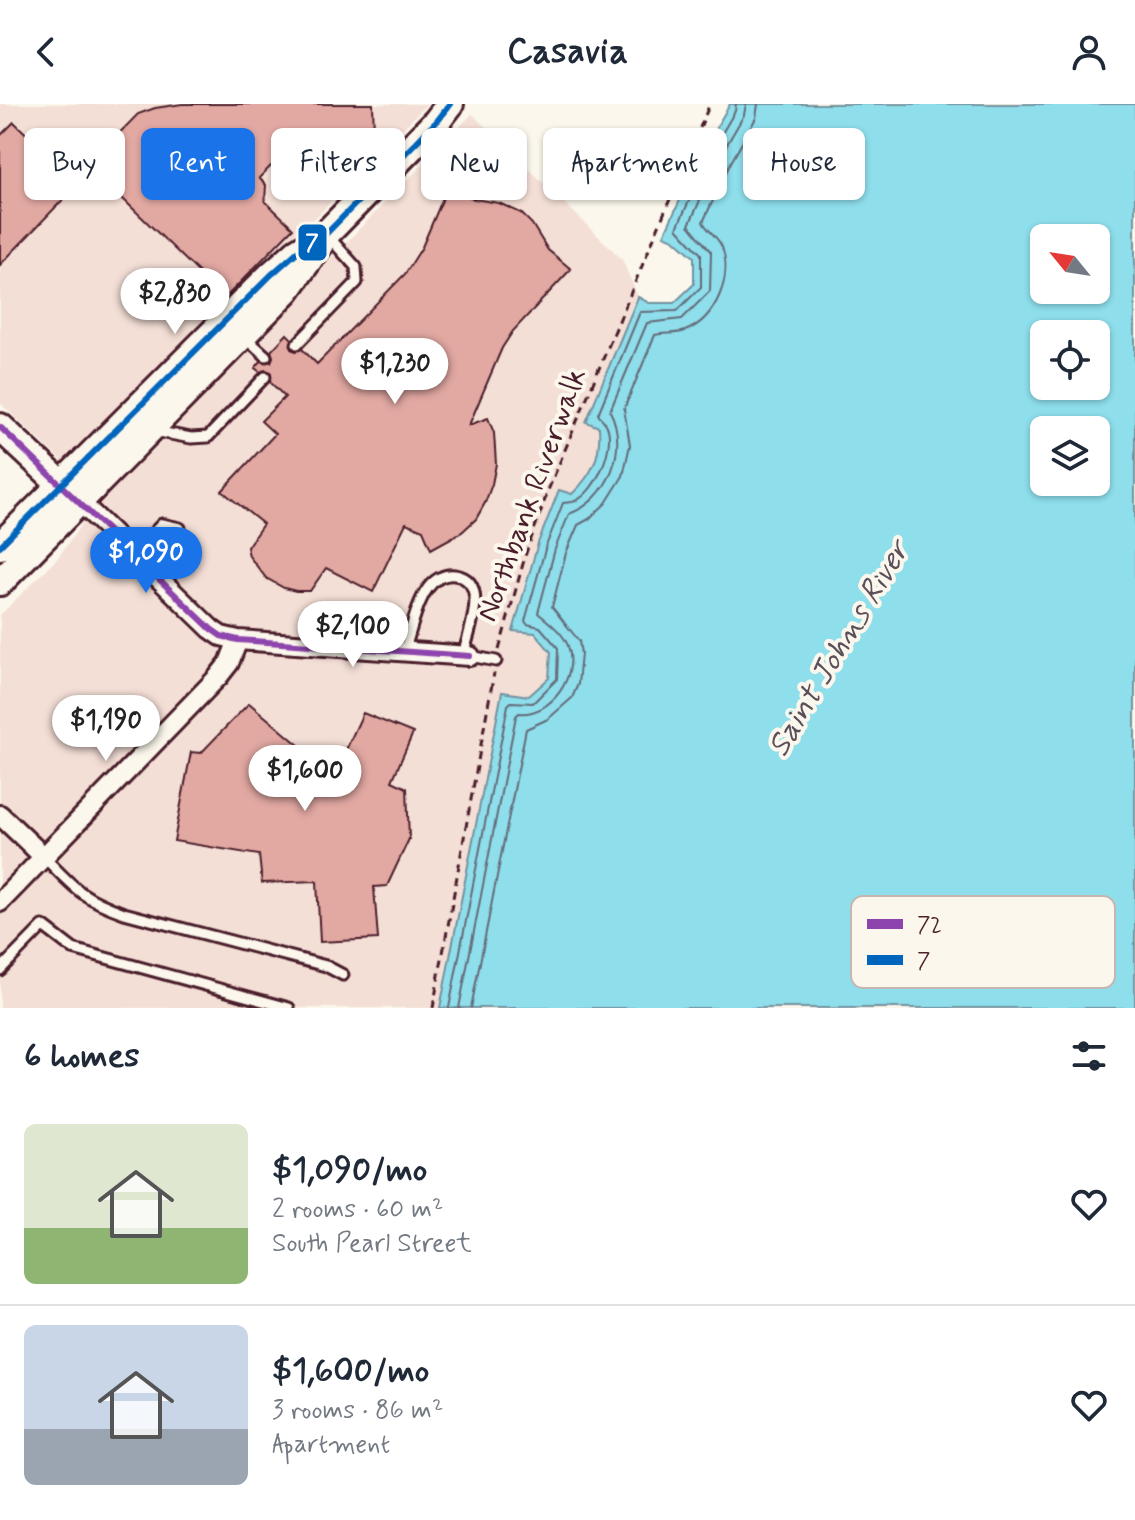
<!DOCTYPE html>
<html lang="en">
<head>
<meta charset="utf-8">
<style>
	body { margin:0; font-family:Mynerve,sans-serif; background:#f6f6f7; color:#1f2937; height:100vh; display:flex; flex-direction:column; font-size:30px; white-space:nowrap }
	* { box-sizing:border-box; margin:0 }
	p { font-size:26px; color:#747a83 }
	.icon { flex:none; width:44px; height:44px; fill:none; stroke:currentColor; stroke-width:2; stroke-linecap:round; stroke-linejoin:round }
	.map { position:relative; height:904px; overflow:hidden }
	.panel { display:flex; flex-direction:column; background:#fff; flex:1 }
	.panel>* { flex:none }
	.banner { position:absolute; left:24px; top:24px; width:1088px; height:72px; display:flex; gap:16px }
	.needle { width:52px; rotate:300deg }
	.controls { position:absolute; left:1030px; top:120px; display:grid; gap:16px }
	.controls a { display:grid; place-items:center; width:80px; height:80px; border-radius:12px; background:#fff; box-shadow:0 2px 6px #0004; font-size:40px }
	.price { position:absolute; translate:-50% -68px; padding:0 18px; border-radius:28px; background:#fff; color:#222; font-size:26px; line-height:52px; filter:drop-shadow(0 2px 4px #0008) }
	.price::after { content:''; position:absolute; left:50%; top:48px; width:24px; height:18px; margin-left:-12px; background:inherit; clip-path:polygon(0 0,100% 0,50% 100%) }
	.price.on { background:#1a73e8; color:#fff }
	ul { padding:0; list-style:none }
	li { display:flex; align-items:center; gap:24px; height:200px; padding:0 24px }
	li+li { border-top:2px solid #e0e1e3 }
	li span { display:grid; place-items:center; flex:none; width:224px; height:160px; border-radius:12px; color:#555 }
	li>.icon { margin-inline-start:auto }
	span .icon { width:96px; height:96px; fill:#fffc; stroke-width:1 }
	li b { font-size:34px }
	h2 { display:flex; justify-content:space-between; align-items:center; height:96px; padding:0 24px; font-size:34px }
	.pill { padding:0 28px; border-radius:12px; background:#fff; box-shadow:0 2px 6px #0004; font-size:28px; line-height:72px }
	.pill.on { background:#1a73e8; color:#fff }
	header { display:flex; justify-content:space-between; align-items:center; height:104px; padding:0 24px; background:#fff; font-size:36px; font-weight:700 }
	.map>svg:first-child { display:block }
</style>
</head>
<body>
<header><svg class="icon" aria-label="back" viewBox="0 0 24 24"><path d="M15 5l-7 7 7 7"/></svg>Casavia<svg class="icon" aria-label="person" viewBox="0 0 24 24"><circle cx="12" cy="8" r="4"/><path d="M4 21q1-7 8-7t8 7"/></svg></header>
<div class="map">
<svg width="1135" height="904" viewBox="0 0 1135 904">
	<rect width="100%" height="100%" fill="#fbf7ec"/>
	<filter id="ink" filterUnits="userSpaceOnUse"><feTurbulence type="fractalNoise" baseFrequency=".0125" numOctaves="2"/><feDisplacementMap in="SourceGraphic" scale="16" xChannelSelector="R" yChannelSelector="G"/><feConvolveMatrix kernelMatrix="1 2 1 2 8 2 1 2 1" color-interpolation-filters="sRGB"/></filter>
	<g filter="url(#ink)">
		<path fill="#f4dfd6" d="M0,0H427L77,357L66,361L0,299Z
			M472,10L622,155L638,193L587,317L599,323L600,342L595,361L585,378L571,391L559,387L538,439L514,526L535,529L551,548L549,574L529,592L502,589L440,904H0V511L57,455L110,379Z"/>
		<path fill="#8edeec" stroke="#73929f" stroke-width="2" fill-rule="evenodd" d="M730,0H1135V904H440L502,588L529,592L549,574L551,548L535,529L513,527L538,439L559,386L572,390C593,370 601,352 599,323L586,318L638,193L649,199H674L694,180V153L674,135L664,131L703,46ZM1044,134H1096V186H1044ZM1044,230H1096V282H1044ZM1044,326H1096V378H1044Z"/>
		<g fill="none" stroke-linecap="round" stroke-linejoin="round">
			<path stroke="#656b78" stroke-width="2" d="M449,904L508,601L511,598L533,599L557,575L558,544L540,523L527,520L525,517L546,442L563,399C567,398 571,399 575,397C596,389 617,340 606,320C604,316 600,314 598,310L640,208L677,207L701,183V150L677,124L710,50L735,7L736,0
				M459,904L516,612L519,609C551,612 579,572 568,542C563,528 547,517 538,509L555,445L569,410C609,396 629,344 610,307L647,219L682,215L710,187L711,148L689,121L719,54L744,11L746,0
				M471,904L526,625L548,615L572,594L578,580L581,550L579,537L552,503L566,449L578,421L589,415L606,399L623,372L630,341L624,305L655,231C664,228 675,231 685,227C716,215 733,173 722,143C718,133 708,127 703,118L730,60L756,14L758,0"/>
		</g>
		<path fill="#e2a8a2" stroke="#4a1f2b" stroke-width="2" d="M182,0H373L374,29L347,60L271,62L259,74L266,81L265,97L293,124L225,194L88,61L138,10L155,4Z
			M14,18L78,80L0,161V32Z
			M448,82L474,95L499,99L521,109L532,120L548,146L571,165L513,227L502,244L469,321L488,314L494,329L496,360L492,380L485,399L476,415L462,428L431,445L423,426L406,419L373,488L326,464L310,487H296L284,484L266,474L249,452L247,443L263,420L222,387L275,330L261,317L285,293L270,278L271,268L266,266L260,268L255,264L261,257L271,258L273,253L271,247L287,230L292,235L291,245L296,247L302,245L317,260L405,170L422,143Z
			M249,599L300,642L337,665L363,609L413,629L392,677L407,684L409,735L387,782L374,783L378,835L320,838L317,777L262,779L259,751L174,737L191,648L201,649Z"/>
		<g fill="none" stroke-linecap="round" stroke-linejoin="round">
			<defs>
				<path id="lane" d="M245,233L266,252
					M297,240L357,178L356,163L327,131
					M154,327L191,334L208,333L265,273
					M133,450L162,420L180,424
					M404,547C411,528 416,500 428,484C434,476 444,469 455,471C491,477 468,529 463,552
					M470,552L496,557
					M45,754C76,786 82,794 124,809L326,862L343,871
					M0,866L43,822L73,845L289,904"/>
				<path id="street" d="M80,398L211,525L221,532L238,536L470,552
					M0,711L45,754
					M0,798L218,573L229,559L238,536"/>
				<path id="secondary" d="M0,323L76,394
					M0,442L271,171L297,148L326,130L437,17L450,0
					M0,478L287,186L320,140"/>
			</defs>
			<use href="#lane" stroke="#4a1f2b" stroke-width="15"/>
			<use href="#street" stroke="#4a1f2b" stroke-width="24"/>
			<use href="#secondary" stroke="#4a1f2b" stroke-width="32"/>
			<path stroke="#4a1f2b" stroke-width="3" stroke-dasharray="8 6" stroke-linecap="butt" d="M499,546L526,449L549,384L709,2
				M433,904L494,569"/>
			<use href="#lane" stroke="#fbf7ec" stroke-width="9"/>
			<use href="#street" stroke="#fbf7ec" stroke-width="18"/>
			<use href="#secondary" stroke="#fbf7ec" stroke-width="26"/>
			<defs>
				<path id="bus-1" d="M0,323L211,525L221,532L238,536L470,552"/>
				<path id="bus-2" d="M0,442L271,171L297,148L326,130L437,17L450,0"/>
			</defs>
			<use href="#bus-1" stroke="#fbf7ec" stroke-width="12"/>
			<use href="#bus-2" stroke="#fbf7ec" stroke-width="12"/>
			<use href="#bus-1" stroke="#8e44ad" stroke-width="6"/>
			<use href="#bus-2" stroke="#0065bd" stroke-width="6"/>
		</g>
	</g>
	<g text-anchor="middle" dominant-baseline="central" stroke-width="8" stroke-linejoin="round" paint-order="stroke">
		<g font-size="30" fill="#4a1f2b" stroke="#fbf7ec">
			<text transform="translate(532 391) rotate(-70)">Northbank Riverwalk</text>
		</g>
		<g font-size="32" font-style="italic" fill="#5b4f5b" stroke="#fbf7ec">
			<text transform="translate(839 545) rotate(-59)">Saint Johns River</text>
		</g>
	</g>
	<rect x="851" y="792" width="264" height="92" rx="12" fill="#fbf7ec" stroke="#c6b6b2" stroke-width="2"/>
	<rect x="867" y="815" width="36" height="10" fill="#8e44ad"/>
	<rect x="867" y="851" width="36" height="10" fill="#0065bd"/>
	<g font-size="22" fill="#4a1f2b">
		<text x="917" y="828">72</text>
		<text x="917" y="864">7</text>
	</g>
	<rect stroke="#fbf7ec" stroke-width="3" x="297" y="119" width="31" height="39" rx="8" fill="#0065bd"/>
	<g font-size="22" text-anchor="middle" font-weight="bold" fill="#fff">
		<text x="312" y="146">7</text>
	</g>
</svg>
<div class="controls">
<a><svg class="needle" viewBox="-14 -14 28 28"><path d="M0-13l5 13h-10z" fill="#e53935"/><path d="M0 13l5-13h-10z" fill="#747a83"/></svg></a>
<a><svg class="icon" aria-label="locate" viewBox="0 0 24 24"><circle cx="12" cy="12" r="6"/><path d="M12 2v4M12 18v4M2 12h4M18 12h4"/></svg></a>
<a><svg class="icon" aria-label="layers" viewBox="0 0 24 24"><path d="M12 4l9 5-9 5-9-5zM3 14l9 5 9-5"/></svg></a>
</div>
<b class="price" style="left:175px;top:232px">$2,830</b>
<b class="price" style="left:395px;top:302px">$1,230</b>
<b class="price on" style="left:146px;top:491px">$1,090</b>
<b class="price" style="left:353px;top:565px">$2,100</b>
<b class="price" style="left:106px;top:659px">$1,190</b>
<b class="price" style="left:305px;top:709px">$1,600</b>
<div class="banner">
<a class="pill">Buy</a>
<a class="pill on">Rent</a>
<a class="pill">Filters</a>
<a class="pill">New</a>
<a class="pill">Apartment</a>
<a class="pill">House</a>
</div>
</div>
<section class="panel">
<h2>6 homes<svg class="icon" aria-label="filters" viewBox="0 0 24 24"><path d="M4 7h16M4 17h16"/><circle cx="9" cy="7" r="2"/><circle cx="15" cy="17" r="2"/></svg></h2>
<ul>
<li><span style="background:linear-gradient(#dfe7d0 65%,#8fb573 0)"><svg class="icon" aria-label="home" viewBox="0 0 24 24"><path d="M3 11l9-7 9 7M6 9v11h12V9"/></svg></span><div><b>$1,090/mo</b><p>2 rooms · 60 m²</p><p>South Pearl Street</p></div><svg class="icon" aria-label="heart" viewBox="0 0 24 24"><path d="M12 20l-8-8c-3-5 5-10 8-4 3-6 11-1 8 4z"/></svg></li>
<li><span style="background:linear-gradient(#c9d6e8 65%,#9aa5b1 0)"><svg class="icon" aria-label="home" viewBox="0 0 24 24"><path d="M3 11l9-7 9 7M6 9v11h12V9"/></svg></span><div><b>$1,600/mo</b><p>3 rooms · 86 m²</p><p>Apartment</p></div><svg class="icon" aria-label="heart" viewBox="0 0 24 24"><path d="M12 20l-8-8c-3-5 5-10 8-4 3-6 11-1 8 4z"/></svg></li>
</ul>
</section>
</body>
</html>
